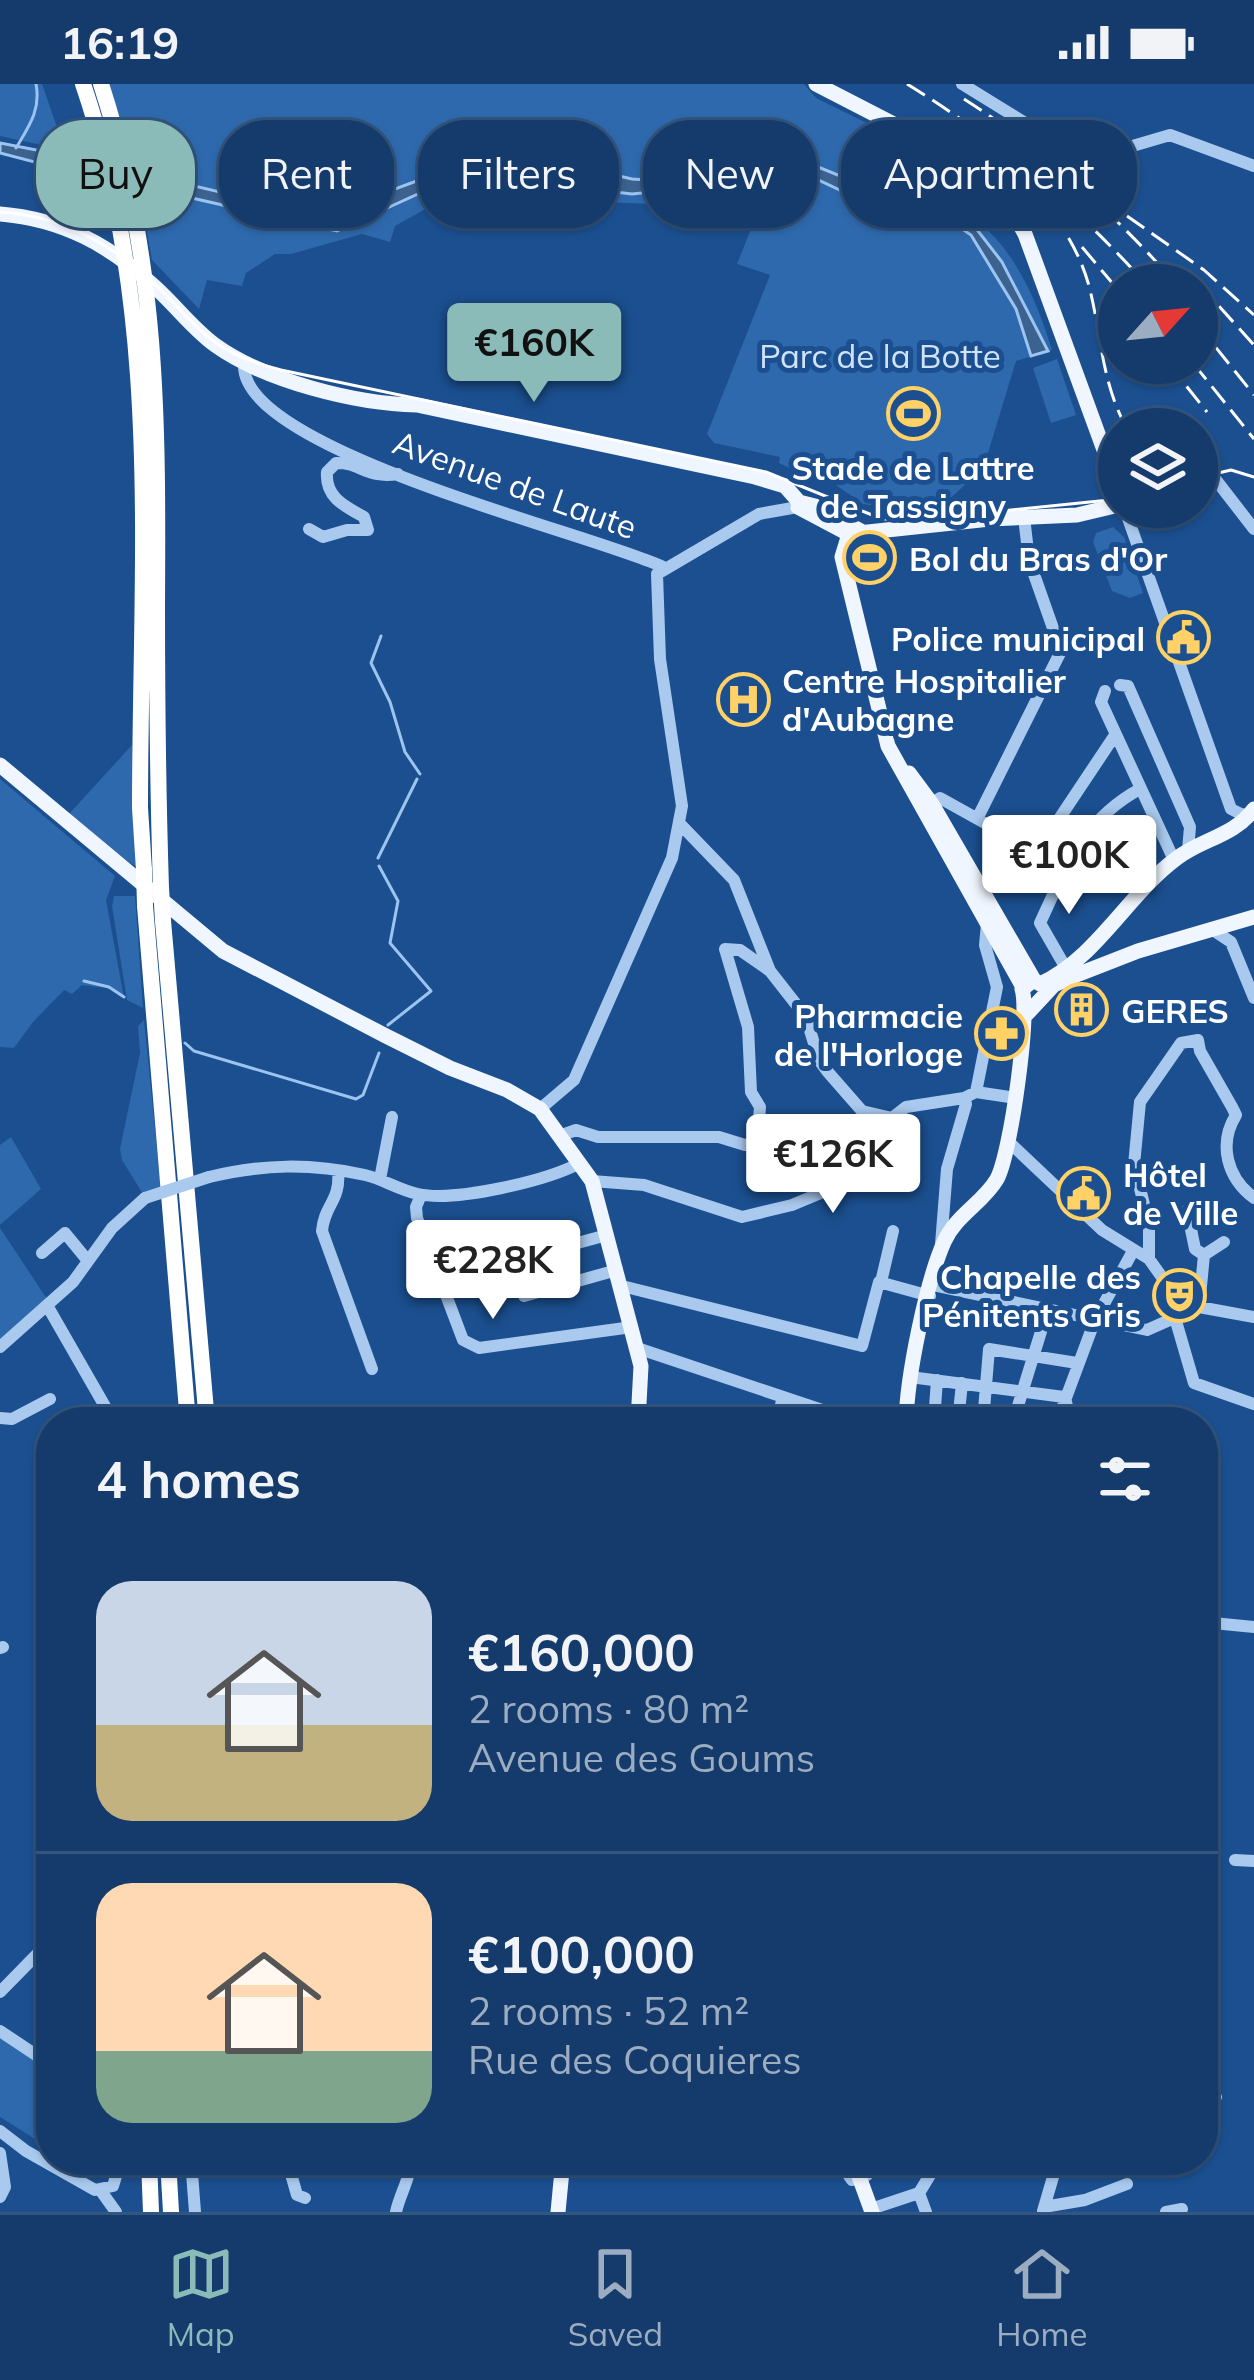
<!DOCTYPE html>
<html lang="en">
<head>
<meta charset="utf-8">
<style>
	body { margin:0; font-family:Mulish,sans-serif; background:#1d4271; color:#f1f3f6; height:100vh; display:flex; flex-direction:column; font-size:45px; white-space:nowrap }
	* { box-sizing:border-box; margin:0 }
	p { font-size:39px; color:#9dadc1 }
	.icon { flex:none; width:66px; height:66px; fill:none; stroke:currentColor; stroke-width:2; stroke-linecap:round; stroke-linejoin:round }
	.map { position:relative; flex:1; overflow:hidden }
	.drawer { position:absolute; left:36px; top:1323px; width:1182px; height:768px; display:flex; flex-direction:column; background:#143b6b; border-radius:48px; box-shadow:0 3px 9px #0004,0 0 0 3px #33557e }
	.drawer>* { flex:none }
	.guide { position:absolute; left:36px; top:36px; width:1182px; height:108px; display:flex; gap:24px }
	.needle { width:78px; rotate:63deg }
	.controls { position:absolute; left:1098px; top:180px; display:grid; gap:24px }
	.controls a { display:grid; place-items:center; width:120px; height:120px; border-radius:50%; background:#143b6b; box-shadow:0 3px 9px #0004,0 0 0 3px #33557e; font-size:60px }
	.price { position:absolute; translate:-50% -102px; padding:0 27px; border-radius:12px; background:#fff; color:#222; font-size:39px; line-height:78px; filter:drop-shadow(0 3px 6px #0008) }
	.price::after { content:''; position:absolute; left:50%; top:72px; width:36px; height:27px; margin-left:-18px; background:inherit; clip-path:polygon(0 0,100% 0,50% 100%) }
	.price.current { background:#8bbbb9; color:#111 }
	ul { padding:0; list-style:none }
	li { display:flex; align-items:center; gap:36px; height:300px; padding:0 60px }
	li+li { border-top:3px solid #33557e }
	li span { display:grid; place-items:center; flex:none; width:336px; height:240px; border-radius:36px; color:#555 }
	li>.icon { margin-inline-start:auto }
	span .icon { width:144px; height:144px; fill:#fffc; stroke-width:1 }
	li b { font-size:51px }
	h2 { display:flex; justify-content:space-between; align-items:center; height:144px; padding:0 60px; font-size:51px }
	.chip { padding:0 42px; border-radius:48px; background:#143b6b; box-shadow:0 3px 9px #0004,0 0 0 3px #33557e; font-size:42px; line-height:108px }
	.chip.current { background:#8bbbb9; color:#111 }
	.status { display:flex; justify-content:space-between; align-items:center; height:84px; padding:0 60px; background:#143b6b; direction:ltr }
	.status svg { height:33px; fill:currentColor }
	.tabs { display:flex; justify-content:space-around; align-items:center; height:168px; border-top:3px solid #33557e; background:#143b6b; font-size:33px; color:#9dadc1 }
	.tabs a { display:grid; justify-items:center; gap:6px }
	.tabs .current { color:#8bbbb9 }
	.map>svg:first-child { display:block }
</style>
</head>
<body>
<div class="status"><b>16:19</b><svg viewBox="0 0 49 12"><path d="M0 12V9h3v3zM5 12V6h3v6zM10 12V3h3v9zM15 12V0h3v12zM26 1h20v11H26zM47 4h2v5h-2z"/></svg></div>
<div class="map">
<svg width="1254" height="2128" viewBox="0 0 1254 2128">
	<rect width="100%" height="100%" fill="#1b4f8f"/>
	<path fill="#2e69ad" d="M0,0H42L65,66L0,52Z
		M109,0H804L816,14L879,45L880,53L980,94L959,124C1010,153 1036,213 1052,266L1016,277L988,369L977,390L945,419L915,428L863,420L826,394L808,393L779,379L780,373L714,359L707,350L770,191L737,180L759,125L731,113L680,121L602,118L561,111L481,107L443,115L395,142L390,158L362,150L291,170H275L246,189L242,202L207,196L199,225L152,176L136,87Z
		M1057,275L1076,331L1051,339L1033,284Z
		M1113,443L1124,453L1143,509L1130,514L1112,507L1093,458L1096,449Z
		M132,661L137,783L110,766L69,730Z
		M0,695L115,792L106,816L124,914L107,904L82,901L72,910L64,906L33,938L14,964L0,963Z
		M114,812H135L143,924L127,916L112,822Z
		M144,936L161,1104L143,1110L122,1076L120,1065L140,969L138,942Z
		M11,1053L41,1105L0,1141V1061Z
		M0,1144L49,1218L0,1257Z
		M0,1953L51,1986V2065L0,2033Z"/>
	<path fill="#3c6290" stroke="#9cc4f0" stroke-width="3" d="M0,59L83,75L88,92L0,69Z
		M737,75L801,76L904,118L934,121L956,129L975,143L1002,178L1048,267L1031,272L1016,225L971,151L952,138L857,114L797,86L740,85L681,105L632,110L503,95L442,99L337,147L139,102L135,88L334,135L365,116L449,85L503,83L537,88L580,83L632,95L664,97Z"/>
	<g fill="none" stroke-linecap="round" stroke-linejoin="round">
		<path stroke="#9cc4f0" stroke-width="3" d="M16,64C29,42 41,26 36,0
			M381,552L371,579L390,618L405,668L420,690
			M378,774L417,695
			M379,782L398,817L390,859L431,907L388,941
			M84,897L109,903L124,913
			M185,959L194,967L356,1015L363,1011L379,969"/>
		<path stroke="#a9c9ee" stroke-width="12" d="M962,0L1061,61L1082,69L1112,68L1170,51L1254,82
			M244,280C239,367 594,450 663,483
			M1197,396H1216L1254,445
			M1124,423L1231,725L1243,731L1250,729
			M309,445L323,453L347,446H368L364,433C344,422 325,413 327,388L336,379C360,378 366,395 398,390
			M1120,601L1128,602L1190,743L1188,766
			M1105,607L1101,618L1174,776
			M925,724L940,714L1037,768L1067,780
			M978,733L1061,567L1029,476L1024,433
			M681,741L734,796L770,887L806,933L819,976L827,987L862,1027L892,1034
			M1037,768L1115,651
			M987,840L985,861L997,903
			M1213,846L1231,858L1254,914
			M1067,886L1040,839C1066,783 1084,735 1140,705
			M976,1008L1016,1014
			M540,1025L574,996L672,774L682,722L660,575L657,490L759,430L798,423
			M562,1051L576,1046L598,1053H719L745,1061L757,1059L760,1023L751,1008L748,943L725,865L740,866L770,887
			M759,1055L875,1072
			M1010,1059L1102,1146L1149,1175L1164,1196L1194,1299L1254,1320
			M338,1087C341,1117 324,1121 322,1147L372,1285
			M209,1093C263,1080 310,1079 365,1091C383,1095 399,1106 418,1110C456,1118 546,1097 580,1079
			M380,1095L392,1033
			M592,1097L644,1101L742,1133L792,1121L847,1098L870,1080L892,1034L906,1023L964,1014L976,1008L997,903
			M421,1111L416,1123L417,1134L463,1256L479,1264L632,1243
			M1187,1126L1195,1165L1204,1171
			M941,1160L947,1085L966,1020L964,1014
			M42,1169L65,1149L88,1177
			M537,1170L607,1151
			M1149,1175V1140L1134,1081L1140,1018L1181,959L1198,956L1200,967L1232,1023L1236,1031C1218,1060 1227,1094 1254,1114
			M881,1198L893,1147
			M932,1201L1147,1246L1199,1223L1254,1233
			M622,1202L862,1262L879,1198L930,1212
			M524,1212L617,1186
			M48,1223L114,1338
			M1199,1223L1204,1171L1224,1158
			M0,1263L73,1198L112,1144L145,1114
			M637,1264L858,1338
			M910,1293L1064,1313
			M1065,1314L1071,1338
			M906,1329L969,1338
			M0,1334L12,1335L50,1315
			M934,1337L937,1296
			M780,1338L776,1337L783,1314
			M958,1338L962,1299
			M983,1338L989,1265L1077,1279
			M1013,1338L1048,1225
			M1057,1338L1095,1236L1133,1167
			M1203,1538L1254,1543
			M0,1564L3,1563
			M51,1701L45,1710L51,1759
			M1235,1776L1254,1777
			M0,1908L51,1856
			M0,1947L51,1981
			M1203,2016L1216,2013
			M0,2047L26,2067L95,2106L113,2102L121,2076
			M0,2069L5,2103L0,2113
			M191,2076L195,2128
			M287,2076L297,2111L305,2114
			M339,2076L340,2088
			M838,2076L852,2096L867,2091L864,2076
			M101,2107L116,2128
			M919,2109L930,2091L934,2076
			M1044,2123L1085,2116L1127,2100
			M871,2125L919,2109L926,2128
			M1043,2127L1058,2076
			M396,2128C400,2109 411,2094 410,2076
			M1166,2128L1182,2125"/>
		<path stroke="#f0f6ff" stroke-width="15" d="M816,0L975,82L997,101L1025,150L1119,407
			M0,130C62,135 110,161 155,203C176,222 193,245 215,261C265,297 356,320 417,321L755,393L785,402L799,418
			M799,418L798,423L849,450L990,435L1077,431L1119,421
			M799,418L815,422L861,447
			M849,450L842,473L888,662L1023,903
			M0,681L223,867L386,952L450,984L507,1006L540,1025L592,1097L641,1282L638,1338
			M909,689L932,720L1034,896L1040,900
			M1040,900C1097,874 1127,811 1177,774C1202,755 1234,752 1254,725
			M1025,932L1054,901L1079,890L1138,867L1254,833
			M906,1338C907,1293 926,1199 944,1158C956,1131 983,1119 997,1095C1011,1069 1030,930 1022,905L1034,896
			M853,2076L872,2128
			M558,2128L563,2076"/>
		<path stroke="#fff" stroke-width="16" d="M83,0C163,235 140,480 140,724L144,786
			M101,0C159,178 158,337 157,522C157,616 158,710 161,804
			M145,822L188,1338
			M163,837L207,1338
			M149,2076L151,2128
			M168,2076L171,2128"/>
		<path stroke="#fff" stroke-width="3" d="M0,128C63,132 112,160 158,203C176,220 192,241 212,256C233,272 256,279 281,286L766,388L882,435L933,434L1119,415
			M1197,394L1231,386L1254,393"/>
		<path stroke="#fff" stroke-width="3" stroke-dasharray="21 9" stroke-linecap="butt" d="M907,0C998,56 1076,122 1147,201
			M964,15C1044,66 1115,130 1177,201
			M1034,105C1058,135 1079,165 1089,202C1101,248 1101,293 1123,337
			M1127,132L1204,186L1254,231
			M1082,163L1119,207
			M1199,200L1254,261
			M1197,240L1254,311
			M1168,279L1207,328
			M1193,279L1254,355"/>
		<path stroke="#a9c9ee" stroke-width="12" d="M145,1114L209,1093"/>
		<path stroke="#fff" stroke-width="16" d="M144,786L145,822
			M161,804L163,837"/>
	</g>
	<defs>
		<symbol id="stadium-ring" viewBox="-11 -11 22 22"><circle r="9.5" fill="#1b4f8f" stroke="#ffd166" stroke-width="1.5"/><path d="M0-5a6.5 5 0 1 0 0 10a6.5 5 0 1 0 0-10ZM-3.5-1.8h7v3.6h-7Z" fill="#ffd166"/></symbol>
		<symbol id="civic-ring" viewBox="-11 -11 22 22"><circle r="9.5" fill="#1b4f8f" stroke="#ffd166" stroke-width="1.5"/><path d="M-.6-6.5H3V-4.5H.6V-3L4-1V1h2V6H-6V1h2V-1L-.6-3ZM-1.2 2.5V6h2.4V2.5Z" fill="#ffd166"/></symbol>
		<symbol id="hospital-ring" viewBox="-11 -11 22 22"><circle r="9.5" fill="#1b4f8f" stroke="#ffd166" stroke-width="1.5"/><path d="M-5-5h3v3.5h4V-5h3V5h-3V1.5h-4V5h-3Z" fill="#ffd166"/></symbol>
		<symbol id="building-ring" viewBox="-11 -11 22 22"><circle r="9.5" fill="#1b4f8f" stroke="#ffd166" stroke-width="1.5"/><path d="M-4-6H4V6H1V3H-1V6H-4ZM-2.5-4.3h1.7v1.8h-1.7ZM.8-4.3h1.7v1.8H.8ZM-2.5-1h1.7V.8h-1.7ZM.8-1h1.7V.8H.8Z" fill="#ffd166"/></symbol>
		<symbol id="pharmacy-ring" viewBox="-11 -11 22 22"><circle r="9.5" fill="#1b4f8f" stroke="#ffd166" stroke-width="1.5"/><path d="M-2-6h4v4h4v4h-4v4h-4v-4h-4v-4h4Z" fill="#ffd166"/></symbol>
		<symbol id="theatre-ring" viewBox="-11 -11 22 22"><circle r="9.5" fill="#1b4f8f" stroke="#ffd166" stroke-width="1.5"/><path d="M-5-5.5Q0-4 5-5.5V0Q5 5 0 6Q-5 5-5 0ZM-3.3-2.5H-1v1.5H-3.3ZM1-2.5H3.3v1.5H1ZM-2.8 1Q0 5.5 2.8 1Z" fill="#ffd166"/></symbol>
	</defs>
	<g fill-rule="evenodd">
		<use href="#stadium-ring" x="884" y="300" width="59" height="59"/>
		<use href="#stadium-ring" x="840" y="444" width="59" height="59"/>
		<use href="#civic-ring" x="1154" y="524" width="59" height="59"/>
		<use href="#hospital-ring" x="714" y="586" width="59" height="59"/>
		<use href="#building-ring" x="1052" y="896" width="59" height="59"/>
		<use href="#pharmacy-ring" x="972" y="920" width="59" height="59"/>
		<use href="#civic-ring" x="1054" y="1080" width="59" height="59"/>
		<use href="#theatre-ring" x="1150" y="1182" width="59" height="59"/>
	</g>
	<g text-anchor="middle" dominant-baseline="central" stroke-width="10" stroke-linejoin="round" paint-order="stroke">
		<g font-size="33" fill="#cfe3fa" stroke="#1b4f8f">
			<text x="880" y="271">Parc de la Botte</text>
		</g>
		<g font-size="33" font-weight="bold" fill="#fff" stroke="#1b4f8f" text-anchor="start">
			<text x="913" y="383" text-anchor="middle">Stade de Lattre<tspan x="913" dy="38">de Tassigny</tspan></text>
			<text x="909" y="474">Bol du Bras d'Or</text>
			<text x="1145" y="554" text-anchor="end">Police municipal</text>
			<text x="782" y="596">Centre Hospitalier<tspan x="782" dy="38">d'Aubagne</tspan></text>
			<text x="1121" y="926">GERES</text>
			<text x="963" y="931" text-anchor="end">Pharmacie<tspan x="963" dy="38">de l'Horloge</tspan></text>
			<text x="1123" y="1090">Hôtel<tspan x="1123" dy="38">de Ville</tspan></text>
			<text x="1141" y="1192" text-anchor="end">Chapelle des<tspan x="1141" dy="38">Pénitents Gris</tspan></text>
		</g>
		<g font-size="33" fill="#fff" stroke="#1b4f8f">
			<text transform="translate(515 400) rotate(20)">Avenue de Laute</text>
		</g>
	</g>
</svg>
<div class="controls">
<a><svg class="needle" viewBox="-14 -14 28 28"><path d="M0-13l5 13h-10z" fill="#e53935"/><path d="M0 13l5-13h-10z" fill="#9dadc1"/></svg></a>
<a><svg class="icon" aria-label="layers" viewBox="0 0 24 24"><path d="M12 4l9 5-9 5-9-5zM3 14l9 5 9-5"/></svg></a>
</div>
<b class="price current" style="left:534px;top:321px">€160K</b>
<b class="price" style="left:1069px;top:833px">€100K</b>
<b class="price" style="left:833px;top:1132px">€126K</b>
<b class="price" style="left:493px;top:1238px">€228K</b>
<div class="guide">
<a class="chip current">Buy</a>
<a class="chip">Rent</a>
<a class="chip">Filters</a>
<a class="chip">New</a>
<a class="chip">Apartment</a>
</div>
<section class="drawer">
<h2>4 homes<svg class="icon" aria-label="filters" viewBox="0 0 24 24"><path d="M4 7h16M4 17h16"/><circle cx="9" cy="7" r="2"/><circle cx="15" cy="17" r="2"/></svg></h2>
<ul>
<li><span style="background:linear-gradient(#c9d6e8 60%,#c2b280 0)"><svg class="icon" aria-label="home" viewBox="0 0 24 24"><path d="M3 11l9-7 9 7M6 9v11h12V9"/></svg></span><div><b>€160,000</b><p>2 rooms · 80 m²</p><p>Avenue des Goums</p></div></li>
<li><span style="background:linear-gradient(#ffd9b3 70%,#7fa58c 0)"><svg class="icon" aria-label="home" viewBox="0 0 24 24"><path d="M3 11l9-7 9 7M6 9v11h12V9"/></svg></span><div><b>€100,000</b><p>2 rooms · 52 m²</p><p>Rue des Coquieres</p></div></li>
</ul>
</section>
</div>
<nav class="tabs">
<a class="current"><svg class="icon" aria-label="map" viewBox="0 0 24 24"><path d="M3 6l6-2 6 2 6-2v14l-6 2-6-2-6 2zM9 4v14M15 6v14"/></svg>Map</a>
<a><svg class="icon" aria-label="saved" viewBox="0 0 24 24"><path d="M7 4h10v16l-5-4-5 4z"/></svg>Saved</a>
<a><svg class="icon" aria-label="home" viewBox="0 0 24 24"><path d="M3 11l9-7 9 7M6 9v11h12V9"/></svg>Home</a>
</nav>
</body>
</html>
